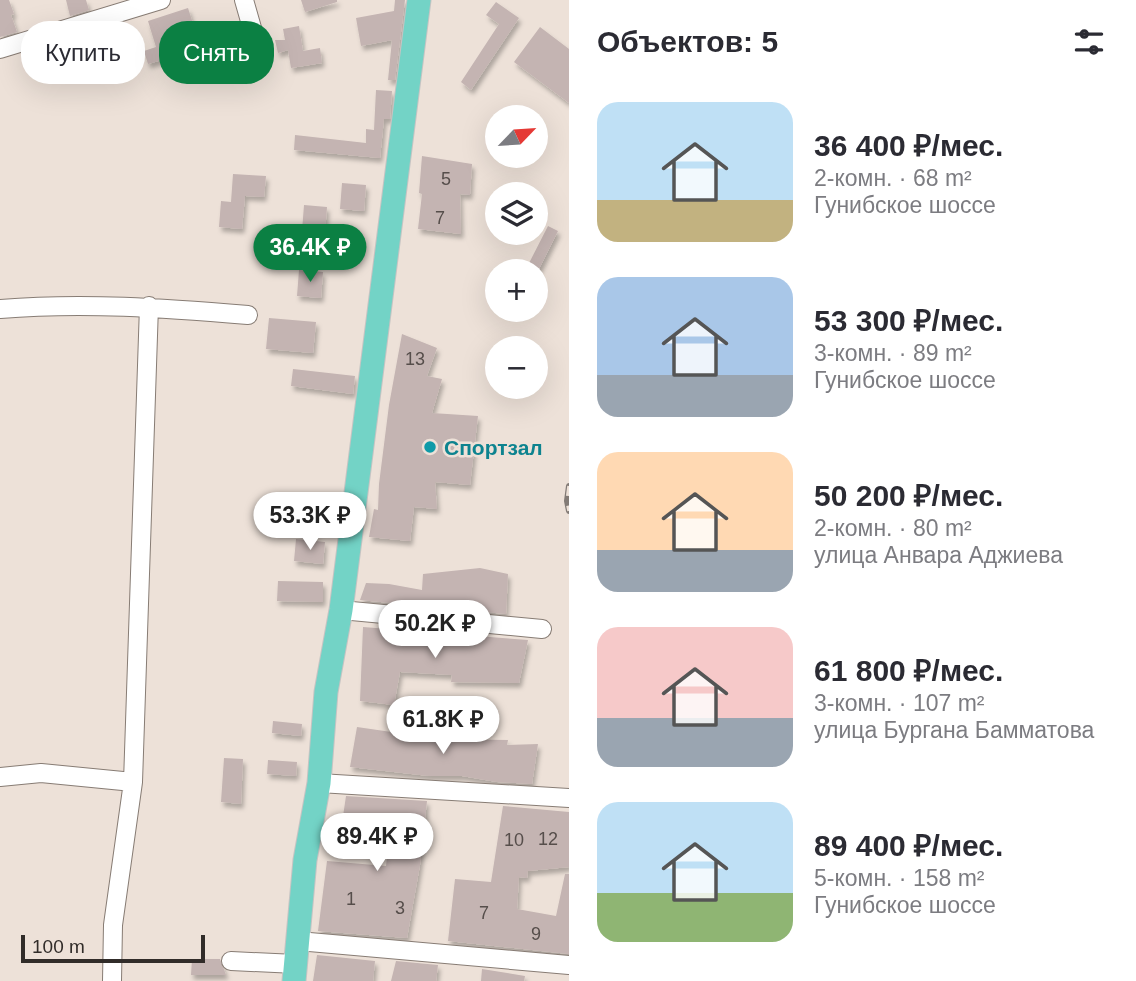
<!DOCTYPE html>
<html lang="ru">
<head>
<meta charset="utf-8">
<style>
	body { margin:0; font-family:Helvetica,sans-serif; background:#f7f7f7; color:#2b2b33; height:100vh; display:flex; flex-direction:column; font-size:26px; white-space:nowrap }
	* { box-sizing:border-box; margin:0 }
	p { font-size:23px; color:#7c7c81 }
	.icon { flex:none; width:38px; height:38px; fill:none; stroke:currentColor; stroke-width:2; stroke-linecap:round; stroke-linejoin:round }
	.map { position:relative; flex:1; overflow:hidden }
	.details { display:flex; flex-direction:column; background:#fff; width:567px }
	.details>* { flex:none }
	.banner { position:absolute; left:21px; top:21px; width:443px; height:63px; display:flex; gap:14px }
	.needle { width:46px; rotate:65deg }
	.tools { position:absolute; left:485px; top:105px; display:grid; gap:14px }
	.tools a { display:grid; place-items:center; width:63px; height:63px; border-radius:50%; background:#fff; box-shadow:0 7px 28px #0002; font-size:35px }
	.scale { position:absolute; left:21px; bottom:18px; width:184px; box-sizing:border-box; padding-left:7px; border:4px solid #312c29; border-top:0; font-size:19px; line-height:24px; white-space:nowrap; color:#312c29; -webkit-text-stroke:5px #ede1d8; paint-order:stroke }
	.price { position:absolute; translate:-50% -60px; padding:0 16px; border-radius:24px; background:#fff; color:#222; font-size:23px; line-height:46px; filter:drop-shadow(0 2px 4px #0008) }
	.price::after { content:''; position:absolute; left:50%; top:42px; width:21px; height:16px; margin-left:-10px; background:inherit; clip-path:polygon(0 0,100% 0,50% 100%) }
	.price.selected { background:#0b8043; color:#fff }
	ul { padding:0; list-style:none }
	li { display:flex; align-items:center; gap:21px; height:175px; padding:0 28px }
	li span { display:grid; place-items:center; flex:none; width:196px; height:140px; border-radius:21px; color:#555 }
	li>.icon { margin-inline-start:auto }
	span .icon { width:84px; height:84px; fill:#fffc; stroke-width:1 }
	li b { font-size:30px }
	h2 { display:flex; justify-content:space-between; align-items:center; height:84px; padding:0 28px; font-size:30px }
	.pill { padding:0 24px; border-radius:28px; background:#fff; box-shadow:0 7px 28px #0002; font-size:24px; line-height:63px }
	.pill.selected { background:#0b8043; color:#fff }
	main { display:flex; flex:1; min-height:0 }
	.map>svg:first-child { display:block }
</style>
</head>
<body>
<main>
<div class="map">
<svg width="569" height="981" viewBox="0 0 569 981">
	<defs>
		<filter id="shadow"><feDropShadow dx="2.5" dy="4.5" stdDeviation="2" flood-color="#0004"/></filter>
	</defs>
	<rect width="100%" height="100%" fill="#ede1d8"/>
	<path fill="#c4b4b2" filter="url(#shadow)" d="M0,0H9L14,14L11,15L17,32L0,37Z
		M66,0H86L89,10L70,16Z
		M301,0H337V2L305,12Z
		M395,0H405L395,80H388L392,40L361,46L356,18L394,11Z
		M496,2L519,18L471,90L461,82L499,24L486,15Z
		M188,8L195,30L166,38L172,57L148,64L144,51L156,47L148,21Z
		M299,26L303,51L320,48L322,63L291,68L288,50L278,53L275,40H285L283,29Z
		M540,27L569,49V103L514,62Z
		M124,28L130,50L109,56L107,50L63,62L58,47Z
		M376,90L392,91L390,119H384L380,158L294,150L295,135L366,143V129L374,130Z
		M422,156L472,164L470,195L460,194L461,234L418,229L422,194L419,193Z
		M233,174L266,176L264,197L245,196L242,229L219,227L221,201L231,202Z
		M342,183L366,185L364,211L340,209Z
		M304,205L327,207L325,233L302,231Z
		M548,226L558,231L538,271H525Z
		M299,270L323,272L321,298L297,296Z
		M269,318L316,322L313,353L266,349Z
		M402,334L437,348L427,376L442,379L432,413L478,416L470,485L435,482L437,509L414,507L410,541L369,537L374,509L378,510L379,484L389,405Z
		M293,369L355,376L353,394L291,386Z
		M296,539L325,542L323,564L294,561Z
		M480,568L508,574L506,614L360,600L366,583L389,584L422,590L423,574Z
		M278,581L323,582V602L277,601Z
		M363,627L528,640L519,683L451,682L452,675L400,672L394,705L360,701Z
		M273,721L302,724L301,736L272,733Z
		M357,727L405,734L407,728L438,731L436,739L508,740L507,745L538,744L532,784L497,782L462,776H429L350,767Z
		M224,758L243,759L241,804L221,802Z
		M268,760L297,762L296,776L267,774Z
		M346,796L427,801L420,865L407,938L318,931L327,861L386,866L391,822L342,823Z
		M503,806L569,812V867L528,871L527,878L519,877L517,909L556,916L565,874H569V954L448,941L455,879L491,882Z
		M317,955L375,961L373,981H313Z
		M192,959H220L226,975H191Z
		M396,961L438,965L436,981H391Z
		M482,969L525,976L524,981H481Z"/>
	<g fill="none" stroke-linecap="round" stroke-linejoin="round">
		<defs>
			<path id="minor" d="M244,0L256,42
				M0,49L161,0
				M0,309C83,302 165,308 248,315
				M341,610L542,629
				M0,777L41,773L133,782
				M319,783L569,798
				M298,941L569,965
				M231,961L296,964
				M112,981L113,925L133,782L149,306"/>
			<path id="major" d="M294,981L305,860L319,783L326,692L341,610L419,0"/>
		</defs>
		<use href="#minor" stroke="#877c74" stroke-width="20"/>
		<use href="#major" stroke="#c5c4c3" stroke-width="25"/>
		<use href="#minor" stroke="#fff" stroke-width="18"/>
		<use href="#major" stroke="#73d3c6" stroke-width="23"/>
		<defs>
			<path id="rail" d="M569,486L567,501L569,511"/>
		</defs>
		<use href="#rail" stroke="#837b76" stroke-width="6"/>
		<use href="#rail" stroke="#ede1d8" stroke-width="3.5" stroke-dasharray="10" stroke-linecap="butt"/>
	</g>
	<circle fill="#0f9aa8" stroke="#ede1d8" stroke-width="2.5" cx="430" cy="447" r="7"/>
	<g text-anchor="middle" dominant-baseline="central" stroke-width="5" stroke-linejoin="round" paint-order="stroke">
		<g font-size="18" fill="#564e4b">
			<text x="446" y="179">5</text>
			<text x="440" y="218">7</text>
			<text x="415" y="359">13</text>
			<text x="548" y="839">12</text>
			<text x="514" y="840">10</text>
			<text x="351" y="899">1</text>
			<text x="400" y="908">3</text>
			<text x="484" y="913">7</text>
			<text x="536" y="934">9</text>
		</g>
		<g font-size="21" font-weight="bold" fill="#0d838f" stroke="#ede1d8" text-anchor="start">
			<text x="444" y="447">Спортзал</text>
		</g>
	</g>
</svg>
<div class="tools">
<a><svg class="needle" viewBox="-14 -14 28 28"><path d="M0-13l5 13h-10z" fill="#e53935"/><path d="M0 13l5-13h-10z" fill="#7c7c81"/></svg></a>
<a><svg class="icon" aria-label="layers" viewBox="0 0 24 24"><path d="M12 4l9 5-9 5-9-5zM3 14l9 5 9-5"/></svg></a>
<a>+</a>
<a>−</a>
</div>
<div class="scale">100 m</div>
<b class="price selected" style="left:310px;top:284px">36.4K ₽</b>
<b class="price" style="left:310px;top:552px">53.3K ₽</b>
<b class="price" style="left:435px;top:660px">50.2K ₽</b>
<b class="price" style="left:443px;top:756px">61.8K ₽</b>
<b class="price" style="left:377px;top:873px">89.4K ₽</b>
<div class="banner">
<a class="pill">Купить</a>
<a class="pill selected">Снять</a>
</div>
</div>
<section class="details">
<h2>Объектов: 5<svg class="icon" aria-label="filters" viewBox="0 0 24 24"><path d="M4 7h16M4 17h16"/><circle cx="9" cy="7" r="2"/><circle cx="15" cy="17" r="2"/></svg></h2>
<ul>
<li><span style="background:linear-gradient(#bfe0f5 70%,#c2b280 0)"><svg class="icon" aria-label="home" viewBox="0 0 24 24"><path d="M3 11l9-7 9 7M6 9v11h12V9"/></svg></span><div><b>36 400 ₽/мес.</b><p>2-комн. · 68 m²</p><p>Гунибское шоссе</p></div></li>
<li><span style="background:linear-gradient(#a9c7e8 70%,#9aa5b1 0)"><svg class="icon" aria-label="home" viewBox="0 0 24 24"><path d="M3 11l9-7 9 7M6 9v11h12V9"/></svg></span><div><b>53 300 ₽/мес.</b><p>3-комн. · 89 m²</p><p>Гунибское шоссе</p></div></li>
<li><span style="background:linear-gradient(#ffd9b3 70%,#9aa5b1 0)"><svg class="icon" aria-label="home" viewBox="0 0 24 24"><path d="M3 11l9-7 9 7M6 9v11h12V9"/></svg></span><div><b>50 200 ₽/мес.</b><p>2-комн. · 80 m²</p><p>улица Анвара Аджиева</p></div></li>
<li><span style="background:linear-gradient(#f6c9c9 65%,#9aa5b1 0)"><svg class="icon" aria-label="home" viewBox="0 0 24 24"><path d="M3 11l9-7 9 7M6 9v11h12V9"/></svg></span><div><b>61 800 ₽/мес.</b><p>3-комн. · 107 m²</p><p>улица Бургана Бамматова</p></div></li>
<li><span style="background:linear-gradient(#bfe0f5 65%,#8fb573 0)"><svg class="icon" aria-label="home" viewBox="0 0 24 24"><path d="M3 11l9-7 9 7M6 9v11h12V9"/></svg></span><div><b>89 400 ₽/мес.</b><p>5-комн. · 158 m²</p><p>Гунибское шоссе</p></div></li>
</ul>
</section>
</main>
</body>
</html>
